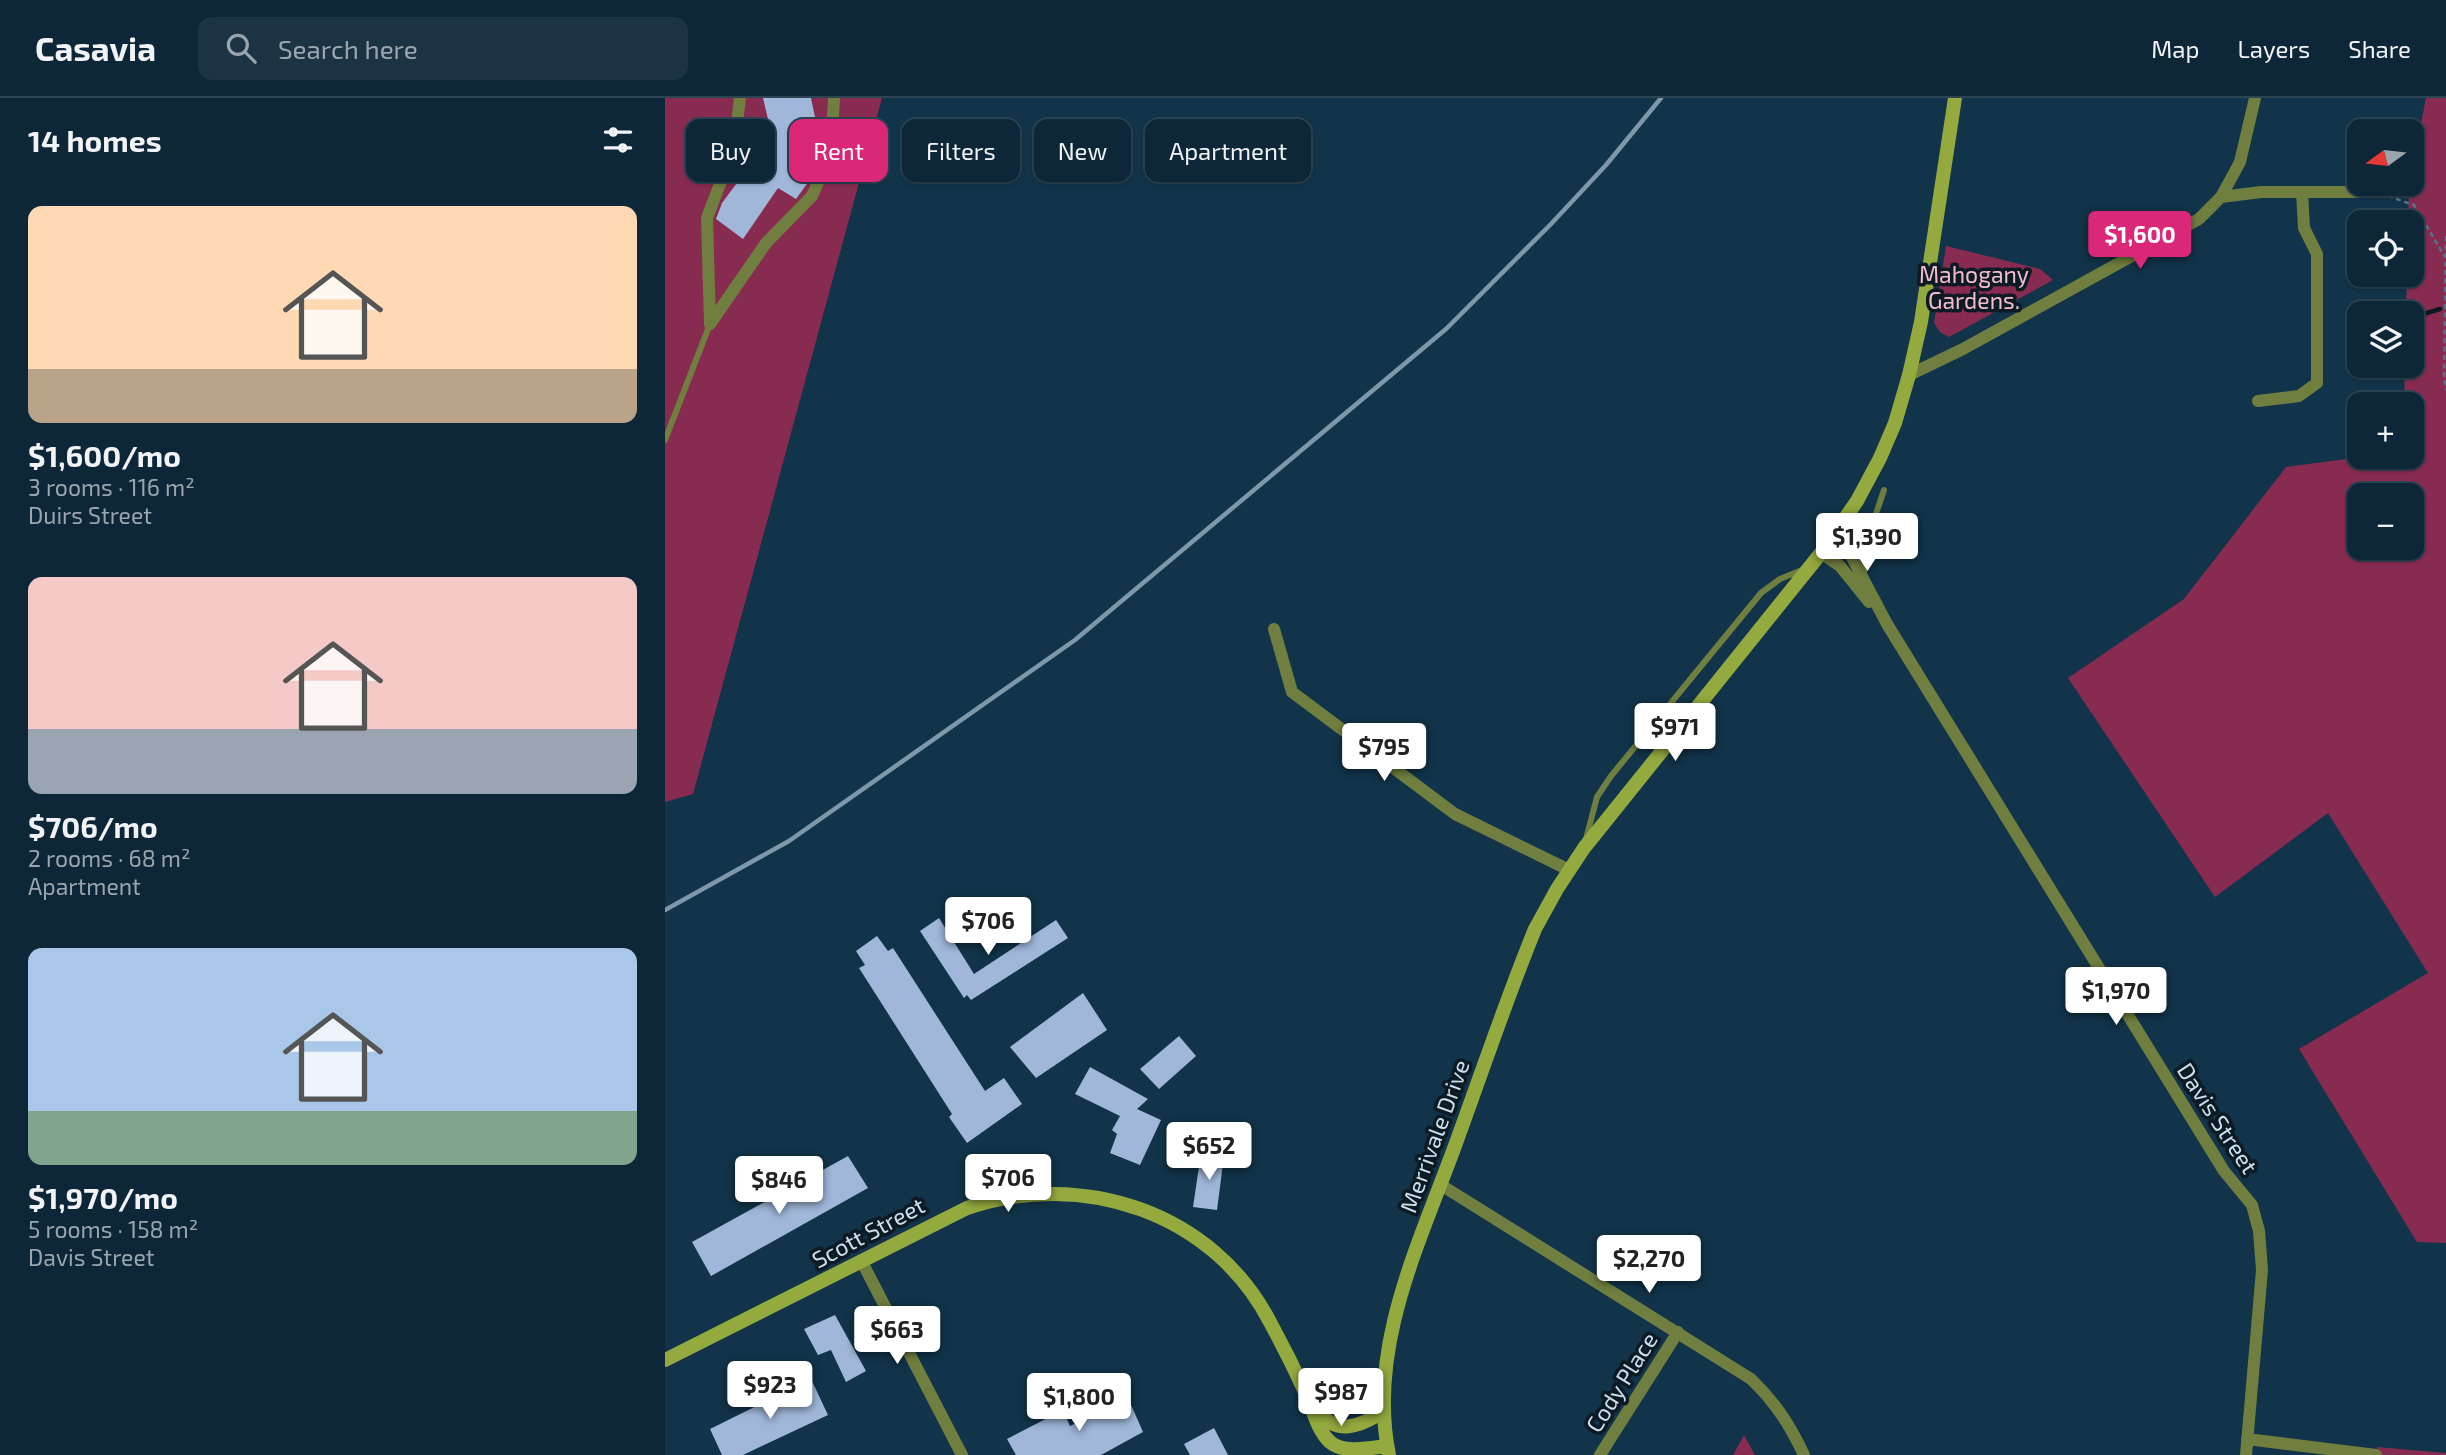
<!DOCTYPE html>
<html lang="en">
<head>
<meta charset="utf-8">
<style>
	body { margin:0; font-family:"Exo 2",sans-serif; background:#1b3343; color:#f1f3f6; height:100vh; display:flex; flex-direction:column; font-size:26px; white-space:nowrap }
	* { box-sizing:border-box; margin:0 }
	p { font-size:23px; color:#9aa5ae }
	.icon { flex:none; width:38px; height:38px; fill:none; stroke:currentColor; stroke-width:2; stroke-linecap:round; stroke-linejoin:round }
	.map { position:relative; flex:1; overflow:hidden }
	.details { display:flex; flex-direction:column; background:#0d2738; width:665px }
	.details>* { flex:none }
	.guide { position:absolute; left:21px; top:21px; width:665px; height:63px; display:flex; gap:14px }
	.needle { width:46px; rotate:255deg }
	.tools { position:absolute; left:1682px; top:21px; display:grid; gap:14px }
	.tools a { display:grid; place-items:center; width:77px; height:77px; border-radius:14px; background:#0d2738; box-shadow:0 2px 5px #0004,0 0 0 2px #2d4453; font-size:35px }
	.price { position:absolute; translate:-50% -60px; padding:0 16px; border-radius:7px; background:#fff; color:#222; font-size:23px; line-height:46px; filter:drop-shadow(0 2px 4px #0008) }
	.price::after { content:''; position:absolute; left:50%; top:42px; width:21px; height:16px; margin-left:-10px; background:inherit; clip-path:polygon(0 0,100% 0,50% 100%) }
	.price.on { background:#db2777; color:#fff }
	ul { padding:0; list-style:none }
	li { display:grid; align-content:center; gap:14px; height:371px; padding:0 28px }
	li span { display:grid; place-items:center; height:217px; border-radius:14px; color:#555 }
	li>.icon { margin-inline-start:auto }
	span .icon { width:126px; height:126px; fill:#fffc; stroke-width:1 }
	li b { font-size:30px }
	h2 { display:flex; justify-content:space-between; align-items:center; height:84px; padding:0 28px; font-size:30px }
	.chip { padding:0 24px; border-radius:14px; background:#0d2738; box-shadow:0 2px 5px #0004,0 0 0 2px #2d4453; font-size:24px; line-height:63px }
	.chip.on { background:#db2777; color:#fff }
	header { display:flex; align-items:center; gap:42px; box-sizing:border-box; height:98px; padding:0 35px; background:#0d2738; border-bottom:2px solid #2d4453 }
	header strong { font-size:33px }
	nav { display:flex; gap:38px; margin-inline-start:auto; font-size:24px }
	.search { width:490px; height:63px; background:#1b3343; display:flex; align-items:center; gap:18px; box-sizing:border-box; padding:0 24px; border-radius:14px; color:#9aa5ae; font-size:26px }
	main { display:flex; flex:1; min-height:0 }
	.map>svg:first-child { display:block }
</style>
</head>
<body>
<header>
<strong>Casavia</strong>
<div class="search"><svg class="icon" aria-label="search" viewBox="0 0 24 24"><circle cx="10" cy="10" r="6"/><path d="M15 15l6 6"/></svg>Search here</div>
<nav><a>Map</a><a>Layers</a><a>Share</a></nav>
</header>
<main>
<section class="details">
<h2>14 homes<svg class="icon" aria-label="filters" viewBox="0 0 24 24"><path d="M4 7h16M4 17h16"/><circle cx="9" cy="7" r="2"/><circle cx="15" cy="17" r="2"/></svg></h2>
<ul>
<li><span style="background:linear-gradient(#ffd9b3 75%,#b9a48a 0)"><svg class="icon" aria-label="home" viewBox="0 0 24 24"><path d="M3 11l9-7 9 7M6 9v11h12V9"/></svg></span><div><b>$1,600/mo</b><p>3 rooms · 116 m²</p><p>Duirs Street</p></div></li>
<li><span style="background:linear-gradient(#f6c9c9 70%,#9aa5b1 0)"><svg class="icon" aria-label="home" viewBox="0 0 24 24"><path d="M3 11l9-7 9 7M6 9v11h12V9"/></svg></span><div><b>$706/mo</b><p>2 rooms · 68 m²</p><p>Apartment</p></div></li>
<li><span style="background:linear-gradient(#a9c7e8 75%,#7fa58c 0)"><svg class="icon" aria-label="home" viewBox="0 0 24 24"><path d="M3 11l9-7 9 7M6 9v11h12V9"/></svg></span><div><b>$1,970/mo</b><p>5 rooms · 158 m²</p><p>Davis Street</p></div></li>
</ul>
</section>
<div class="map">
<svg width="1781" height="1357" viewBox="0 0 1781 1357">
	<rect width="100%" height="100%" fill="#11344a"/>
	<path fill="#882b50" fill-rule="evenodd" d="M0,0H217L28,696L0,704Z
		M1761,0H1781V1145L1752,1144L1634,951L1763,875L1663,715L1550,799L1403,580L1519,501L1621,369L1696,359H1746V306H1739L1740,268H1746V215H1741L1742,177H1746V124H1743L1744,86H1746L1747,71ZM1694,397H1746V450H1694Z
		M1281,148L1375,171L1388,182L1284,239L1275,234L1269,225Z
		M1079,1337L1090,1357H1068Z
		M1712,1349L1781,1355V1357H1712Z"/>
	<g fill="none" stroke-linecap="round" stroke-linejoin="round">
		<path stroke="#0a1822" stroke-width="4.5" d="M1752,218L1775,211"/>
	</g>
	<path fill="#a0b7da" d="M98,0H146L157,53L144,83L131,101L113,90L78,141L51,121L57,105L107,38Z
		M274,820L309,876L391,822L403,840L306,902L302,897L299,900L255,833Z
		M212,838L223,853L228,850L320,993L339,980L357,1006L302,1045L284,1019L287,1016L194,870L200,867L191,853Z
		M418,895L442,932L371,980L345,949Z
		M514,938L531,958L494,991L475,971Z
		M425,969L483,1001L472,1011L496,1022L475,1067L445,1055L452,1036L447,1032L455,1018L410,996Z
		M536,1055L559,1058L552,1112L528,1109Z
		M183,1058L203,1090L46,1178L27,1144Z
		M170,1217L201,1273L181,1284L166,1252L153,1257L139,1231Z
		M146,1281L163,1317L78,1357H57L45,1331Z
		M463,1300L478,1334L436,1357H351L342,1341L398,1312L405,1328Z
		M549,1330L563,1357H525L519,1346Z"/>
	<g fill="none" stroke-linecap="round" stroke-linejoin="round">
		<path stroke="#577487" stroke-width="2.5" stroke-dasharray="5 3.5" stroke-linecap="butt" d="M1723,98L1749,107L1780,159
			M1781,138L1779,277L1781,292"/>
		<path stroke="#707f3f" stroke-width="6" d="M0,342L45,226
			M1199,475V451L1219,392
			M921,741L932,699L946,678L1096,495L1115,481L1137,472"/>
		<path stroke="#707f3f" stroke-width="12" d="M1556,99L1575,64L1590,0
			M45,226L101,145L147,98L166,55L169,0
			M45,226L42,120L69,49L75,0
			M1244,277L1298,251L1534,121L1556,99L1596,94H1710
			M1593,303L1634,298L1652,285V156L1639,130L1637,94
			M1172,431L1222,526L1559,1073L1587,1107L1594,1133L1597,1172L1581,1357
			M1156,455L1175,468L1204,504
			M609,531L627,594L790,716L904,772
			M776,1087L1086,1281C1110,1304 1125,1327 1139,1357
			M197,1164L297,1357
			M1582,1341L1711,1357
			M935,1357L1013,1234"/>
		<path stroke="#94aa3e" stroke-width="14" d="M0,1262L302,1110C417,1071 548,1114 605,1224C618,1248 630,1272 641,1296C648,1311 652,1332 665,1344C679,1356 705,1350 722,1348
			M652,1312C671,1338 695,1329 719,1313
			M724,1357C702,1249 755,1144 791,1045C817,974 841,902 870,831L892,791L919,750L1156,455L1192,403L1215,360L1230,325L1244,277L1256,224L1290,0"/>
		<path stroke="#7e97a9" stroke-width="4.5" d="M0,812L124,743L410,542L781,231L886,126L941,67L996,0"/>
	</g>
	<g text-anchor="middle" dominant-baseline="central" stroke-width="7" stroke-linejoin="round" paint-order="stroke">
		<g font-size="23" fill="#f5bccc" stroke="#0c1a24">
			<text x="1309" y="176">Mahogany<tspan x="1309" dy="26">Gardens.</tspan></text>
		</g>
		<g font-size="23" fill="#ccdfed" stroke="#0c1a24">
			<text transform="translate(1553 1020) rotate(57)">Davis Street</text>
			<text transform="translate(769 1038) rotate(-70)">Merrivale Drive</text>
			<text transform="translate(203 1134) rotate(-28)">Scott Street</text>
			<text transform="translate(956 1284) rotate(-58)">Cody Place</text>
		</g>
	</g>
</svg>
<div class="tools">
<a><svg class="needle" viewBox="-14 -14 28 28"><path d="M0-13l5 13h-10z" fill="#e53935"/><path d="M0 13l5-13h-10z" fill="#9aa5ae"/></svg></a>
<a><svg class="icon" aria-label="locate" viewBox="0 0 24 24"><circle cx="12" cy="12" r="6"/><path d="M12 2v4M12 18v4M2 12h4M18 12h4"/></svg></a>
<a><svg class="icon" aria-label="layers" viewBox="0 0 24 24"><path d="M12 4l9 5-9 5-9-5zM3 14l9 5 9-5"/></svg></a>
<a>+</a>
<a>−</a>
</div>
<b class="price on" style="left:1475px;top:173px">$1,600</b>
<b class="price" style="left:1202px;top:475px">$1,390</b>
<b class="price" style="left:1010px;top:665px">$971</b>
<b class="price" style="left:719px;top:685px">$795</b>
<b class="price" style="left:323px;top:859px">$706</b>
<b class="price" style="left:1451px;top:929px">$1,970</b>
<b class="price" style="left:544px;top:1084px">$652</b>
<b class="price" style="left:343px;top:1116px">$706</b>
<b class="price" style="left:114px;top:1118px">$846</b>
<b class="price" style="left:984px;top:1197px">$2,270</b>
<b class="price" style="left:232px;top:1268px">$663</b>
<b class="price" style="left:105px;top:1323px">$923</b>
<b class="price" style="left:676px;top:1330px">$987</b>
<b class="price" style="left:414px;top:1335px">$1,800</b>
<div class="guide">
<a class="chip">Buy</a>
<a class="chip on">Rent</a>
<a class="chip">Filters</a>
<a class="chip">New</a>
<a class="chip">Apartment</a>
</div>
</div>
</main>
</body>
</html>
